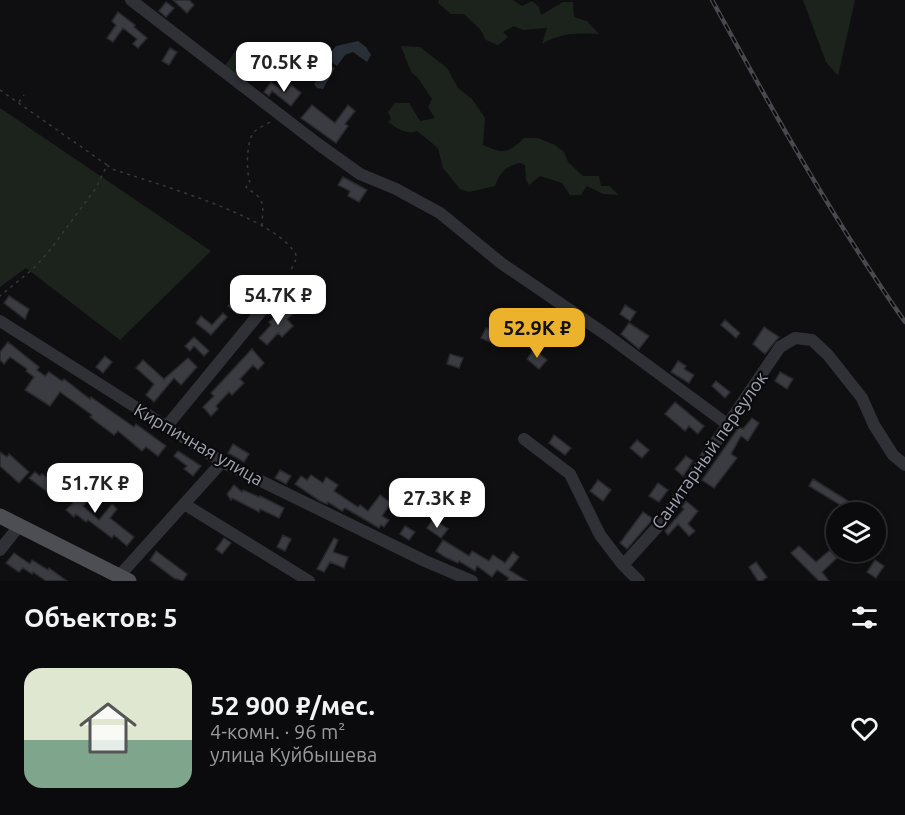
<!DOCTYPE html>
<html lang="ru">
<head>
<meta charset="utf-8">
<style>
	body { margin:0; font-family:Ubuntu,sans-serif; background:#19191b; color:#f1f3f6; height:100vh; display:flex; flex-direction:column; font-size:22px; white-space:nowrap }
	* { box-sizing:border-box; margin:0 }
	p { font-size:20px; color:#9a9b9d }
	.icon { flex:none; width:33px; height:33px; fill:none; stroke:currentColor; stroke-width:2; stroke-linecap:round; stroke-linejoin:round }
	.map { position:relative; height:581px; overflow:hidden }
	.details { display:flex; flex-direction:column; background:#0b0b0d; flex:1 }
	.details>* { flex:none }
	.controls { position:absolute; left:826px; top:502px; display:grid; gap:12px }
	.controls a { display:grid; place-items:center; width:60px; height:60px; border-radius:50%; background:#0b0b0d; box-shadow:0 3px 9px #0003,0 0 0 2px #2b2b2e; font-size:30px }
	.price { position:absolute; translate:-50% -51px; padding:0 14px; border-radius:12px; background:#fff; color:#222; font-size:20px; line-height:39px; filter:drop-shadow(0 2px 3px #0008) }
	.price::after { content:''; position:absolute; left:50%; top:36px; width:18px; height:14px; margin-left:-9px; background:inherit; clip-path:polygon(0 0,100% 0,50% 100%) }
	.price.selected { background:#edb22b; color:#111 }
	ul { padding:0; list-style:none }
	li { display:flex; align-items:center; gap:18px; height:150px; padding:0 24px }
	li+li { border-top:2px solid #2b2b2e }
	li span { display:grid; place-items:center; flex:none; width:168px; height:120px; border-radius:18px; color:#555 }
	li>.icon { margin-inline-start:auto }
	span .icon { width:72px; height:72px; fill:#fffc; stroke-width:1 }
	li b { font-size:26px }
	h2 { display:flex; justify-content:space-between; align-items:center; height:72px; padding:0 24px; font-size:26px }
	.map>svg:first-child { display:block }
</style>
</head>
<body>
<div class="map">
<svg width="905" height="581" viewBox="0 0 905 581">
	<rect width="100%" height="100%" fill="#0f0f11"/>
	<path fill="#1c231d" d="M439,0H513L522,6L532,1L539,7L541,15L563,2H573L574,17L587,21L599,34C578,33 560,33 542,44L547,28L523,30L514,26L503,32L508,37L498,45L486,40L480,29L464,14H451L438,3Z
		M803,0H855L838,76L826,62Z
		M401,46L420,47L447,68L458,88L472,99L485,118L483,145C504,154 507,154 524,138H538L555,145L564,152L568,162L583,176H599L601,186H609L619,195L603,194L587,186L581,195H570L562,183L540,176L529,185L526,180L525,165L520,163C506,166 500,172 495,186L469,192L460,189L443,168L438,148L417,131C407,135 396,128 388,122L391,119L388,112L395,103H409L420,121L435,118L428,107L432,99L418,78L411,72Z
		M237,49L259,65L246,83L224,67Z
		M0,108L211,251L120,340L26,268L0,287Z"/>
	<path fill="#282f36" d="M358,41L366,47L371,55L367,62L353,52L345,55L337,66L326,59L336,46Z
		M327,63L335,68L323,89L317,88L314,84Z"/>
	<path fill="#3b3c41" stroke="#29292d" stroke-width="1.5" d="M173,0H189L194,5L187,13Z
		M166,2L174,8L166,17L159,11Z
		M118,12L135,25L134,27L147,38L138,48L133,44L137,39L123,28L113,42L107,38L116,25L112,21Z
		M170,48L177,52L169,65L162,61Z
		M271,82L285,93L291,85L301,93L291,106L272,91L269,96L264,92Z
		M312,105L335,123L348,105L355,111L345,124L348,126L336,143L301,118Z
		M343,177L367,190L359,202L348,196L350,191L338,185Z
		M253,278L261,286L257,290L263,296L259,301L253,296L237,314L228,306Z
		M9,296L29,309L25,319L4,303Z
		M625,305L636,312L630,321L620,314Z
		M286,307L293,314L287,319L293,326L282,337L278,333L267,345L259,338L271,325L269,322Z
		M223,313L227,317L211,335L196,323L201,316L212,325Z
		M725,320L740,333L736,338L721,325Z
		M629,323L649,336L639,349L621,334Z
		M764,327L779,337L765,354L753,344Z
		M486,328L497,333L492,343L481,338Z
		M194,337L209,351L204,356L194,346L190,351L185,346Z
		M8,342L39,367L37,370L45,376L49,372L62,381L64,379L90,399L91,397L134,427L136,424L166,446L158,456L146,447L142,451L118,431L114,435L90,417L92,415L60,392L50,406L36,397L25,390L34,377L26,371L27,369L10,357L4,364L0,360V352Z
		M252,349L264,363L258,370L253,365L240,379L244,383L232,395L229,392L216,406L218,409L211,416L203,407L214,396L211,393Z
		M534,349L547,360L539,369L527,359Z
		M450,354L463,358L459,368L447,364Z
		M105,356L112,362L103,373L96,367Z
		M188,358L197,367L181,385L174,378L154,402L146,395L154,384L136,368L143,360L164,379Z
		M678,361L686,366L684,369L694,375L689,383L671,372Z
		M780,372L793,379L787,389L775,381Z
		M716,381L730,392L725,398L712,386Z
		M675,402L704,426L698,434L689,426L685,431L665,414Z
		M752,418L759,423L748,441L741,436L731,454L737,458L714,488L702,480L739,427L743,429Z
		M554,435L571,448L565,455L549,443Z
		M637,440L649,450L642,458L630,448Z
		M233,444L249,454L244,462L228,453Z
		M178,451L201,466L193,476L184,469L187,466L174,456Z
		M0,452L7,457L9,454L29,472L19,483L0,466Z
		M686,456L693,461L683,476L675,469Z
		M280,470L291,476L286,484L275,478Z
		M35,472L40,476L42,474L62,487L54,497L29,478Z
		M311,475L323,483L326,477L338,485L334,491L358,507L360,505L368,511L380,495L391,503L382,516L389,520L384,527L381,525L379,528L345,508L342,511L328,502L327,504L320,501L295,484L301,476L307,480Z
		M813,479L856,506L852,512L809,486Z
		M598,480L611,490L603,501L590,491Z
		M74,481L91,496L83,506L99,520L112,504L117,509L110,518L134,537L127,546L114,535L112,538L88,520L86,522L76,514L74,517L66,510L73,503L63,495Z
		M658,483L668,490L659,502L649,496Z
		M234,485L242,492L243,490L259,497L260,496L284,508L279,518L260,509L259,512L232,498L231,500L227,494Z
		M686,501L698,511L688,524L695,531L689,536L678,524L668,535L665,531L684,509L682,507Z
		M643,512L653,519L627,549L620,543Z
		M433,519L448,529L441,538L427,528Z
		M405,526L415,532L409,540L400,534Z
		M283,535L291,539L285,551L277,547Z
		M224,538L231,543L222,554L216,549Z
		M334,538L338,540L333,552L348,557L344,568L330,562L324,572L317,569Z
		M443,540L469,556L472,551L489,561L493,555L505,563L513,552L519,557L509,570L527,581H507L509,578L497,570L492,577L477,566L475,571L459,561L458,563L445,557L436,551Z
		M799,546L816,562L830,550L837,558L822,572L829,581H819L791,553Z
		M156,551L187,574L183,581L174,578L150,560Z
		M14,553L30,564L32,560L48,570L49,568L67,581H46L33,572L32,574L23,568L19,572L6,563Z
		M875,560L884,566L876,578L867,572Z
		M756,562L767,577L762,581H758L749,567Z"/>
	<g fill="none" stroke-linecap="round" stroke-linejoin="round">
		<path stroke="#37383d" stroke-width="1.5" stroke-dasharray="3 4.5" stroke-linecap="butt" d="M0,90L107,165L96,188L50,250L34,268L0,296
			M19,102L24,95
			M107,165L112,169C153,183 281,218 297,257L290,272
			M262,226L263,205L259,197L246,187L250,183C246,172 246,138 255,131C260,127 267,124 272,121"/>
		<path stroke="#303136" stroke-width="12" d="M131,0L318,144L360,174L396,189L440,213L501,263L608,336L727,424
			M0,321L222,462L425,561L472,581
			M166,427L286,281
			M524,439L570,474L600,535L623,565L639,581
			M184,504L309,581
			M0,550L19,526
			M623,565L661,523L780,347L795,338L812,340L828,355L862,398L874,425L893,455L905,465
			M119,576L222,462"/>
		<path stroke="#4d4e54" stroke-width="15" d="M0,516L129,581"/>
		<defs>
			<path id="rail" d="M712,0C772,110 833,219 905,322"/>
		</defs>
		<use href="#rail" stroke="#48494f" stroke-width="4.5"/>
		<use href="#rail" stroke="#0a0a0c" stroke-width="2" stroke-dasharray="7" stroke-linecap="butt"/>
	</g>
	<g text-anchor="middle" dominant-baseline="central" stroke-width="4.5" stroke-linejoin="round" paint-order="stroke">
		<g font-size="18" fill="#a1a5b1" stroke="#0a0a0c">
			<text transform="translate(199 444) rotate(30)">Кирпичная улица</text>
			<text transform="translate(709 450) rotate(-55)">Санитарный переулок</text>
		</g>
	</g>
</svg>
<div class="controls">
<a><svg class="icon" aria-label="layers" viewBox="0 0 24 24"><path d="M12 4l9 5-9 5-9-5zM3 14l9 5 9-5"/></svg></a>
</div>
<b class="price" style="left:284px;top:93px">70.5K ₽</b>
<b class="price" style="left:278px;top:326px">54.7K ₽</b>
<b class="price selected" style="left:537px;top:359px">52.9K ₽</b>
<b class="price" style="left:95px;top:514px">51.7K ₽</b>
<b class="price" style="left:437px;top:529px">27.3K ₽</b>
</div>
<section class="details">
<h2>Объектов: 5<svg class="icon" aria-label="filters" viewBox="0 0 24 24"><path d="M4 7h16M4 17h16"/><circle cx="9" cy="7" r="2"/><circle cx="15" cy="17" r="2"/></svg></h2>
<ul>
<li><span style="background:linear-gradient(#dfe7d0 60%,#7fa58c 0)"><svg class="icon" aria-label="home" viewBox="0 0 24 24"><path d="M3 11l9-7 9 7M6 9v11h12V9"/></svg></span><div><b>52 900 ₽/мес.</b><p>4-комн. · 96 m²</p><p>улица Куйбышева</p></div><svg class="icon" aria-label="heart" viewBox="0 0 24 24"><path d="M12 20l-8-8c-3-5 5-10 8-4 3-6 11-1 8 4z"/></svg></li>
</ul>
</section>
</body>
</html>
